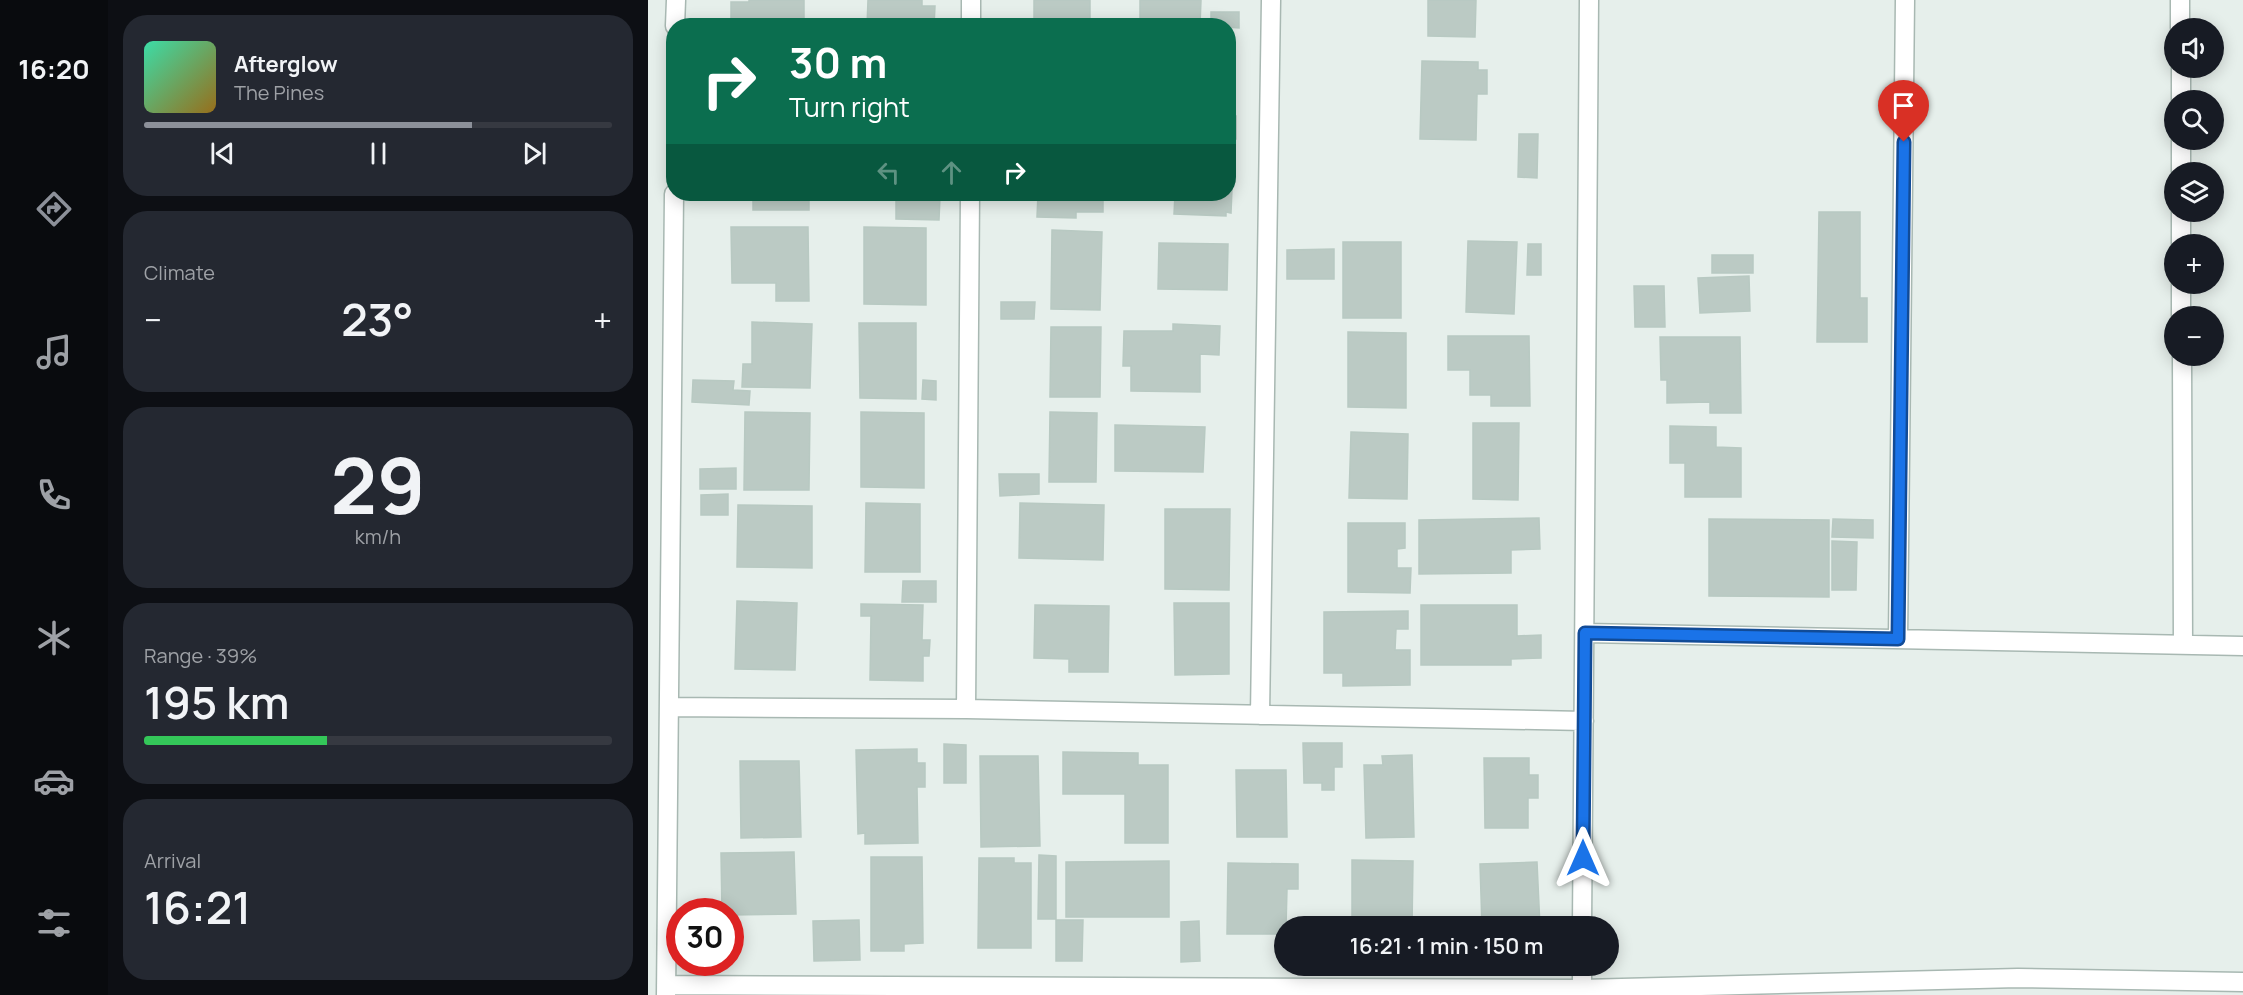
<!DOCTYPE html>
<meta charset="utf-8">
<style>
:root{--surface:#171b24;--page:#242831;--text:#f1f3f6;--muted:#9ea1a6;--line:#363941;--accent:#8c9099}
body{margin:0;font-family:Manrope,sans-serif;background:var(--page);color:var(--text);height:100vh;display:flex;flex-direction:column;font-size:22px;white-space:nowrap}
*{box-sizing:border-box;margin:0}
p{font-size:20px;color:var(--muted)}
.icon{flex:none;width:33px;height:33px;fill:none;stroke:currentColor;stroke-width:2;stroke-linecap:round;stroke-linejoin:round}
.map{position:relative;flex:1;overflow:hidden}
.side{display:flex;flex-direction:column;gap:15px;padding:15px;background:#0d0f14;width:540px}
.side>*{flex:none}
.hud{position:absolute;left:18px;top:18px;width:570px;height:183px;border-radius:24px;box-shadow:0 3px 15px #0003;background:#0b6e4f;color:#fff;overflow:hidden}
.buttons{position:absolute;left:1516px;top:18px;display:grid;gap:12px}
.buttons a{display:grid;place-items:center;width:60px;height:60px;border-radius:50%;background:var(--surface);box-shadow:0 3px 15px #0003;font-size:30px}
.speed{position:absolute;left:18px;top:898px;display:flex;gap:12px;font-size:30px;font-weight:700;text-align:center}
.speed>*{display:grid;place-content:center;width:78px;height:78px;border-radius:50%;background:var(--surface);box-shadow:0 3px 15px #0003;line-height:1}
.speed .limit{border:9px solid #d22;background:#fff;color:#111}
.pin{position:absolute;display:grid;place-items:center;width:51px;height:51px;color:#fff;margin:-62px -26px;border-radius:50% 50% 50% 0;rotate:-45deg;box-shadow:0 0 6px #0007}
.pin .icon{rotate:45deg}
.me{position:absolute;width:66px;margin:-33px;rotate:0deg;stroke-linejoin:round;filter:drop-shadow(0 0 4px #0008)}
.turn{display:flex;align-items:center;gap:21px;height:126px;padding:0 24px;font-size:27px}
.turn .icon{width:78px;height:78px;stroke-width:2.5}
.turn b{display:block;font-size:42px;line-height:51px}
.lanes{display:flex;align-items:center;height:57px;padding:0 24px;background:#0003;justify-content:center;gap:30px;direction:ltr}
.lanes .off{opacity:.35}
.big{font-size:45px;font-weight:600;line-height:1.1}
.side .widget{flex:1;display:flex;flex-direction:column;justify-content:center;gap:9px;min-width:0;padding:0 21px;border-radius:24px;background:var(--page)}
.side .dial{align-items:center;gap:0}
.dial b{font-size:78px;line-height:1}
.song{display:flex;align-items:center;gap:18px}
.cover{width:72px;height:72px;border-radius:9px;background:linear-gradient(135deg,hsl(160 70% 55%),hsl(40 70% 35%))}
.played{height:6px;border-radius:3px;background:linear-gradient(90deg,var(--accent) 70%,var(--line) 70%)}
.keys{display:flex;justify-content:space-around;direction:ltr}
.heat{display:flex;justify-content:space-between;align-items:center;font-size:33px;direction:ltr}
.charge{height:9px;border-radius:4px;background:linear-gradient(90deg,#34c759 39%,var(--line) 0)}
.trip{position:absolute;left:626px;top:916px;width:345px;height:60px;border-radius:30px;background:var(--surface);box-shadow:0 3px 15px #0003;font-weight:600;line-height:60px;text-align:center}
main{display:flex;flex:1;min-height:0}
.tabs{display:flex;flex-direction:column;width:108px;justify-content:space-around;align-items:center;background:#090b0e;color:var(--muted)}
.tabs .icon{width:42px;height:42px}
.tabs .selected{color:var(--accent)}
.tabs b{font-size:27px;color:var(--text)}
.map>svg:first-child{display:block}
.building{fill:#bbcac4;stroke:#b8c9c2;stroke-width:1.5}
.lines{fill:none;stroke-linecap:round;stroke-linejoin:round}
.street-casing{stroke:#a8b8b2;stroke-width:21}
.street{stroke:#fff;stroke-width:18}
.route-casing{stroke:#114b97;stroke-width:15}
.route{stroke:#1a73e8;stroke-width:10}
</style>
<main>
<nav class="tabs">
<b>16:20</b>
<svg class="icon selected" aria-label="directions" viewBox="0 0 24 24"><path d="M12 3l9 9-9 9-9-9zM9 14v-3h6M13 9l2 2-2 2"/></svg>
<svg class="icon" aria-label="music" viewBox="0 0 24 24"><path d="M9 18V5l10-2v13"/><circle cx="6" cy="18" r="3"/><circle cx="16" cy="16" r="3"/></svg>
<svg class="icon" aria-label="phone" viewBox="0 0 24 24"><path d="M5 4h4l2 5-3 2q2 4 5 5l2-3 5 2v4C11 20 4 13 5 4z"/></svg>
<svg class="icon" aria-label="climate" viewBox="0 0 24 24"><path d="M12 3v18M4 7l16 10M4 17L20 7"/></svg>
<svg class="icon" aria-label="car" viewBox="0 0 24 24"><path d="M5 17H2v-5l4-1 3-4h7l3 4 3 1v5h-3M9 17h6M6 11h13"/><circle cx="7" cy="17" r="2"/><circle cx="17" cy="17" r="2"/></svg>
<svg class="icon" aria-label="filters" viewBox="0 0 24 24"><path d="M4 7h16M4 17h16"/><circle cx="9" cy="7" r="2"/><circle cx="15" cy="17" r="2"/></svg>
</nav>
<section class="side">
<div class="widget">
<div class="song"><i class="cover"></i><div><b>Afterglow</b><p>The Pines</p></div></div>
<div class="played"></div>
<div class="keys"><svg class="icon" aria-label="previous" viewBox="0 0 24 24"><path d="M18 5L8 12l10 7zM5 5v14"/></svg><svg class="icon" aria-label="pause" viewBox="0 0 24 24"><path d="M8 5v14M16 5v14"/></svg><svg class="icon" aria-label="next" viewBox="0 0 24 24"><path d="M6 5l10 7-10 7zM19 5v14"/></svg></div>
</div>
<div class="widget"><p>Climate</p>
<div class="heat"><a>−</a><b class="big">23°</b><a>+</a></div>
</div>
<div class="widget dial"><b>29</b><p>km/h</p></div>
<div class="widget"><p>Range · 39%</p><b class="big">195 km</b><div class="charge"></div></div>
<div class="widget"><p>Arrival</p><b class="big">16:21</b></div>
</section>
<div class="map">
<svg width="1595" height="995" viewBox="0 0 1595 995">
<rect width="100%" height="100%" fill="#e6efeb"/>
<path class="building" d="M 101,0 L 156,0 L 156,26 L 83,26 L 83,2 L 101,2 Z
M 220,0 L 274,0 L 274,6 L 287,6 L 286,26 L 219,26 Z
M 386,0 L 442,0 L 442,26 L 386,26 Z
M 492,0 L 553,0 L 552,25 L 492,26 Z
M 780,0 L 828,0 L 827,37 L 780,36 Z
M 563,12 L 591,12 L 591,28 L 563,26 Z
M 774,61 L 830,62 L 830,70 L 839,70 L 839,94 L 829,94 L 828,140 L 772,139 Z
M 580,116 L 588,116 L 588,139 L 580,139 Z
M 871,134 L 890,134 L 889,178 L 870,177 Z
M 580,189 L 584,189 L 583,213 L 578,212 L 578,216 L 526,214 L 527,194 L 580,194 Z
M 105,194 L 161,194 L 161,210 L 105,210 Z
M 390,194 L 455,194 L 455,212 L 428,212 L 428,218 L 389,217 Z
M 248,195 L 292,196 L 291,220 L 248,219 Z
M 1171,212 L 1212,212 L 1212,298 L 1219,298 L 1219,342 L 1169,342 Z
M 83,227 L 160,227 L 161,301 L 128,301 L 128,283 L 84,283 Z
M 216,227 L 278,228 L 278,305 L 216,304 Z
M 404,230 L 454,232 L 452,310 L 403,309 Z
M 820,241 L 869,242 L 866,314 L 818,312 Z
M 695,242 L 753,242 L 753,318 L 695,318 Z
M 511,243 L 580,244 L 579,290 L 510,289 Z
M 880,244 L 893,244 L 893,275 L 879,275 Z
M 686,249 L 686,279 L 639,279 L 639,250 Z
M 1064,255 L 1105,255 L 1105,273 L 1064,273 Z
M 1101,276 L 1102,311 L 1052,313 L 1050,278 Z
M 986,286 L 1016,286 L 1017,327 L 987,327 Z
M 353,302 L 387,302 L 386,319 L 353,319 Z
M 104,322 L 164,324 L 162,388 L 94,387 L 95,364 L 104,364 Z
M 211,323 L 268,323 L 268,399 L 212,398 Z
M 525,324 L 572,326 L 571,355 L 552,354 L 552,392 L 483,391 L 483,366 L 475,366 L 476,331 L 525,331 Z
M 403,327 L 453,327 L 452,397 L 402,397 Z
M 700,332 L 758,333 L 758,408 L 700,407 Z
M 800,336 L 881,336 L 882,406 L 843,406 L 843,395 L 822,395 L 822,370 L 800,370 Z
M 1012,337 L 1092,337 L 1093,413 L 1062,413 L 1062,402 L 1019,403 L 1019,380 L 1013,380 Z
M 45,380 L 86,381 L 85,390 L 102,391 L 101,405 L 44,402 Z
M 275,380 L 288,381 L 288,400 L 274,399 Z
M 97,412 L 162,413 L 161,490 L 96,490 Z
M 213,412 L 276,413 L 276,488 L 213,487 Z
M 402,412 L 449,413 L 448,482 L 401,482 Z
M 825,423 L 871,423 L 870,500 L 825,499 Z
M 467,425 L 557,427 L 555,472 L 467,471 Z
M 1022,426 L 1068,427 L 1068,447 L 1093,448 L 1093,497 L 1037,497 L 1037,463 L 1022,463 Z
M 703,432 L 760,434 L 759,499 L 701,498 Z
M 88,468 L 88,489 L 52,489 L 52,469 Z
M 351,474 L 391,474 L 391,494 L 352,496 Z
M 80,494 L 80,515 L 53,515 L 53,495 Z
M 218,503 L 272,504 L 272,572 L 217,572 Z
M 372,503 L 456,505 L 455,560 L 371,558 Z
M 90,505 L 164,506 L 164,568 L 89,567 Z
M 517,509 L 582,509 L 581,590 L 517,589 Z
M 891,518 L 892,549 L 863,550 L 863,573 L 771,574 L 771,520 Z
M 1061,519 L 1181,520 L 1181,597 L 1061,596 Z
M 1185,519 L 1225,520 L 1225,538 L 1184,537 Z
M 700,523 L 757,523 L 757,548 L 749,549 L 749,568 L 763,568 L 762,593 L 700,592 Z
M 1184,541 L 1209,542 L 1208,590 L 1184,590 Z
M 255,581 L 288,581 L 288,602 L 254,602 Z
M 89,601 L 149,603 L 147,670 L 87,669 Z
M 526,603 L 581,603 L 581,674 L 527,675 Z
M 213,604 L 275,605 L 274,640 L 282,640 L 281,656 L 275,656 L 275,681 L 222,680 L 223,616 L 213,616 Z
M 387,605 L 461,606 L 460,672 L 421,672 L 421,659 L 386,658 Z
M 773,605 L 869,605 L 869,636 L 893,635 L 893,658 L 863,659 L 863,665 L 773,665 Z
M 760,611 L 760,629 L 748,629 L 747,650 L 762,650 L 762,685 L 695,686 L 695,673 L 676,673 L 676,612 Z
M 655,743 L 694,743 L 694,767 L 686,767 L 686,790 L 674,790 L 674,783 L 656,783 Z
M 296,744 L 318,745 L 318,783 L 296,783 Z
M 269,749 L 269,763 L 277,763 L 277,787 L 269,787 L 270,843 L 217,844 L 217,833 L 210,834 L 208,750 Z
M 415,752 L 490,753 L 490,765 L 520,765 L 520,843 L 477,843 L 477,794 L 415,794 Z
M 764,755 L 766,837 L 718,838 L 716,765 L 735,765 L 734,756 Z
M 332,756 L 390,756 L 392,846 L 333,847 Z
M 836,758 L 881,758 L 881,775 L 890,775 L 890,798 L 880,798 L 880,828 L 837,828 Z
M 92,761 L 151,761 L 153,837 L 93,838 Z
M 588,770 L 638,770 L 639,837 L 589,837 Z
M 146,852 L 148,914 L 82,915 L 82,912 L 74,912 L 73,853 Z
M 391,855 L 408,856 L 408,919 L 390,919 Z
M 223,857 L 274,857 L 275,943 L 256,944 L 256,951 L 223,951 Z
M 331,858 L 366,858 L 366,863 L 383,863 L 383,948 L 330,948 Z
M 704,860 L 765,861 L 764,927 L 704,927 Z
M 521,861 L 521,917 L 418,917 L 418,862 Z
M 889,862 L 892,927 L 834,927 L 832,864 Z
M 580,863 L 650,864 L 650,889 L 639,889 L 638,927 L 636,927 L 636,934 L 579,934 Z
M 211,920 L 212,960 L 166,961 L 165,921 Z
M 408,920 L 435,920 L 434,961 L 408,961 Z
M 551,921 L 552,961 L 533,962 L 533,922 Z
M 783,921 L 801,921 L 801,927 L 783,927 Z"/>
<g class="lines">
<defs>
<path id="street" d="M 1532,0 L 1532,28
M 27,26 L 28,0
M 323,26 L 323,0
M 1533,68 L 1533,100
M 1533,140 L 1533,172
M 1533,212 L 1533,244
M 1533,284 L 1533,316
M 1534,356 L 1535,645
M 937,633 L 1595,646
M 1250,639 L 1257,0
M 21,707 L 318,709 L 936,721
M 318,709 L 322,194
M 612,715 L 623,0
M 934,927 L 941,0
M 18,985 L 934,989 L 1370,978 L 1595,982
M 18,995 L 26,194
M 934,995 L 934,966"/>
</defs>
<use href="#street" class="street-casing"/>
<use href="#street" class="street"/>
</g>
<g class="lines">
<defs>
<path id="route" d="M 935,858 L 937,633 L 1250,639 L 1256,142"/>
</defs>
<use href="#route" class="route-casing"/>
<use href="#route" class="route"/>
</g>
</svg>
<div class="buttons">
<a><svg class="icon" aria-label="sound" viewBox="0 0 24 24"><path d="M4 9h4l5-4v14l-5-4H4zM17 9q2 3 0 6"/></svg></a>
<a><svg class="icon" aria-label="search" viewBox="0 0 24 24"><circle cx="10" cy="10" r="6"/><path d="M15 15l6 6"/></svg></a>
<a><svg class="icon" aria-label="layers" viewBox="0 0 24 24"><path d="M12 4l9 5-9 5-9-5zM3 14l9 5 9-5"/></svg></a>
<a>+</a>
<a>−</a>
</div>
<div class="speed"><div class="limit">30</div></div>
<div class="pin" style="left:1256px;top:142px;background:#d93025"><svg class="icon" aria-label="arrive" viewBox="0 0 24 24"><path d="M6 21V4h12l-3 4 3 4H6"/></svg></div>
<svg class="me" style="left:935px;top:858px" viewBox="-20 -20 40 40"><path d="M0-17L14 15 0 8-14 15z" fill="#1a73e8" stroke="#fff" stroke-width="4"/></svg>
<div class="trip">16:21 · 1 min · 150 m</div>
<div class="hud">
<div class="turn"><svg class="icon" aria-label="right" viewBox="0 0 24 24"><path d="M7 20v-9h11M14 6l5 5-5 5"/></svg><div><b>30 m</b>Turn right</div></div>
<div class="lanes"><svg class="icon off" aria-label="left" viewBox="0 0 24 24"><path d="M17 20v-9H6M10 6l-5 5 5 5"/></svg><svg class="icon off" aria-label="ahead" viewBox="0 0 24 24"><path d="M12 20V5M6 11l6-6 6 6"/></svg><svg class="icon" aria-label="right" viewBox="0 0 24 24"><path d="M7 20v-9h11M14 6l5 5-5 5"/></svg></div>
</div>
</div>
</main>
